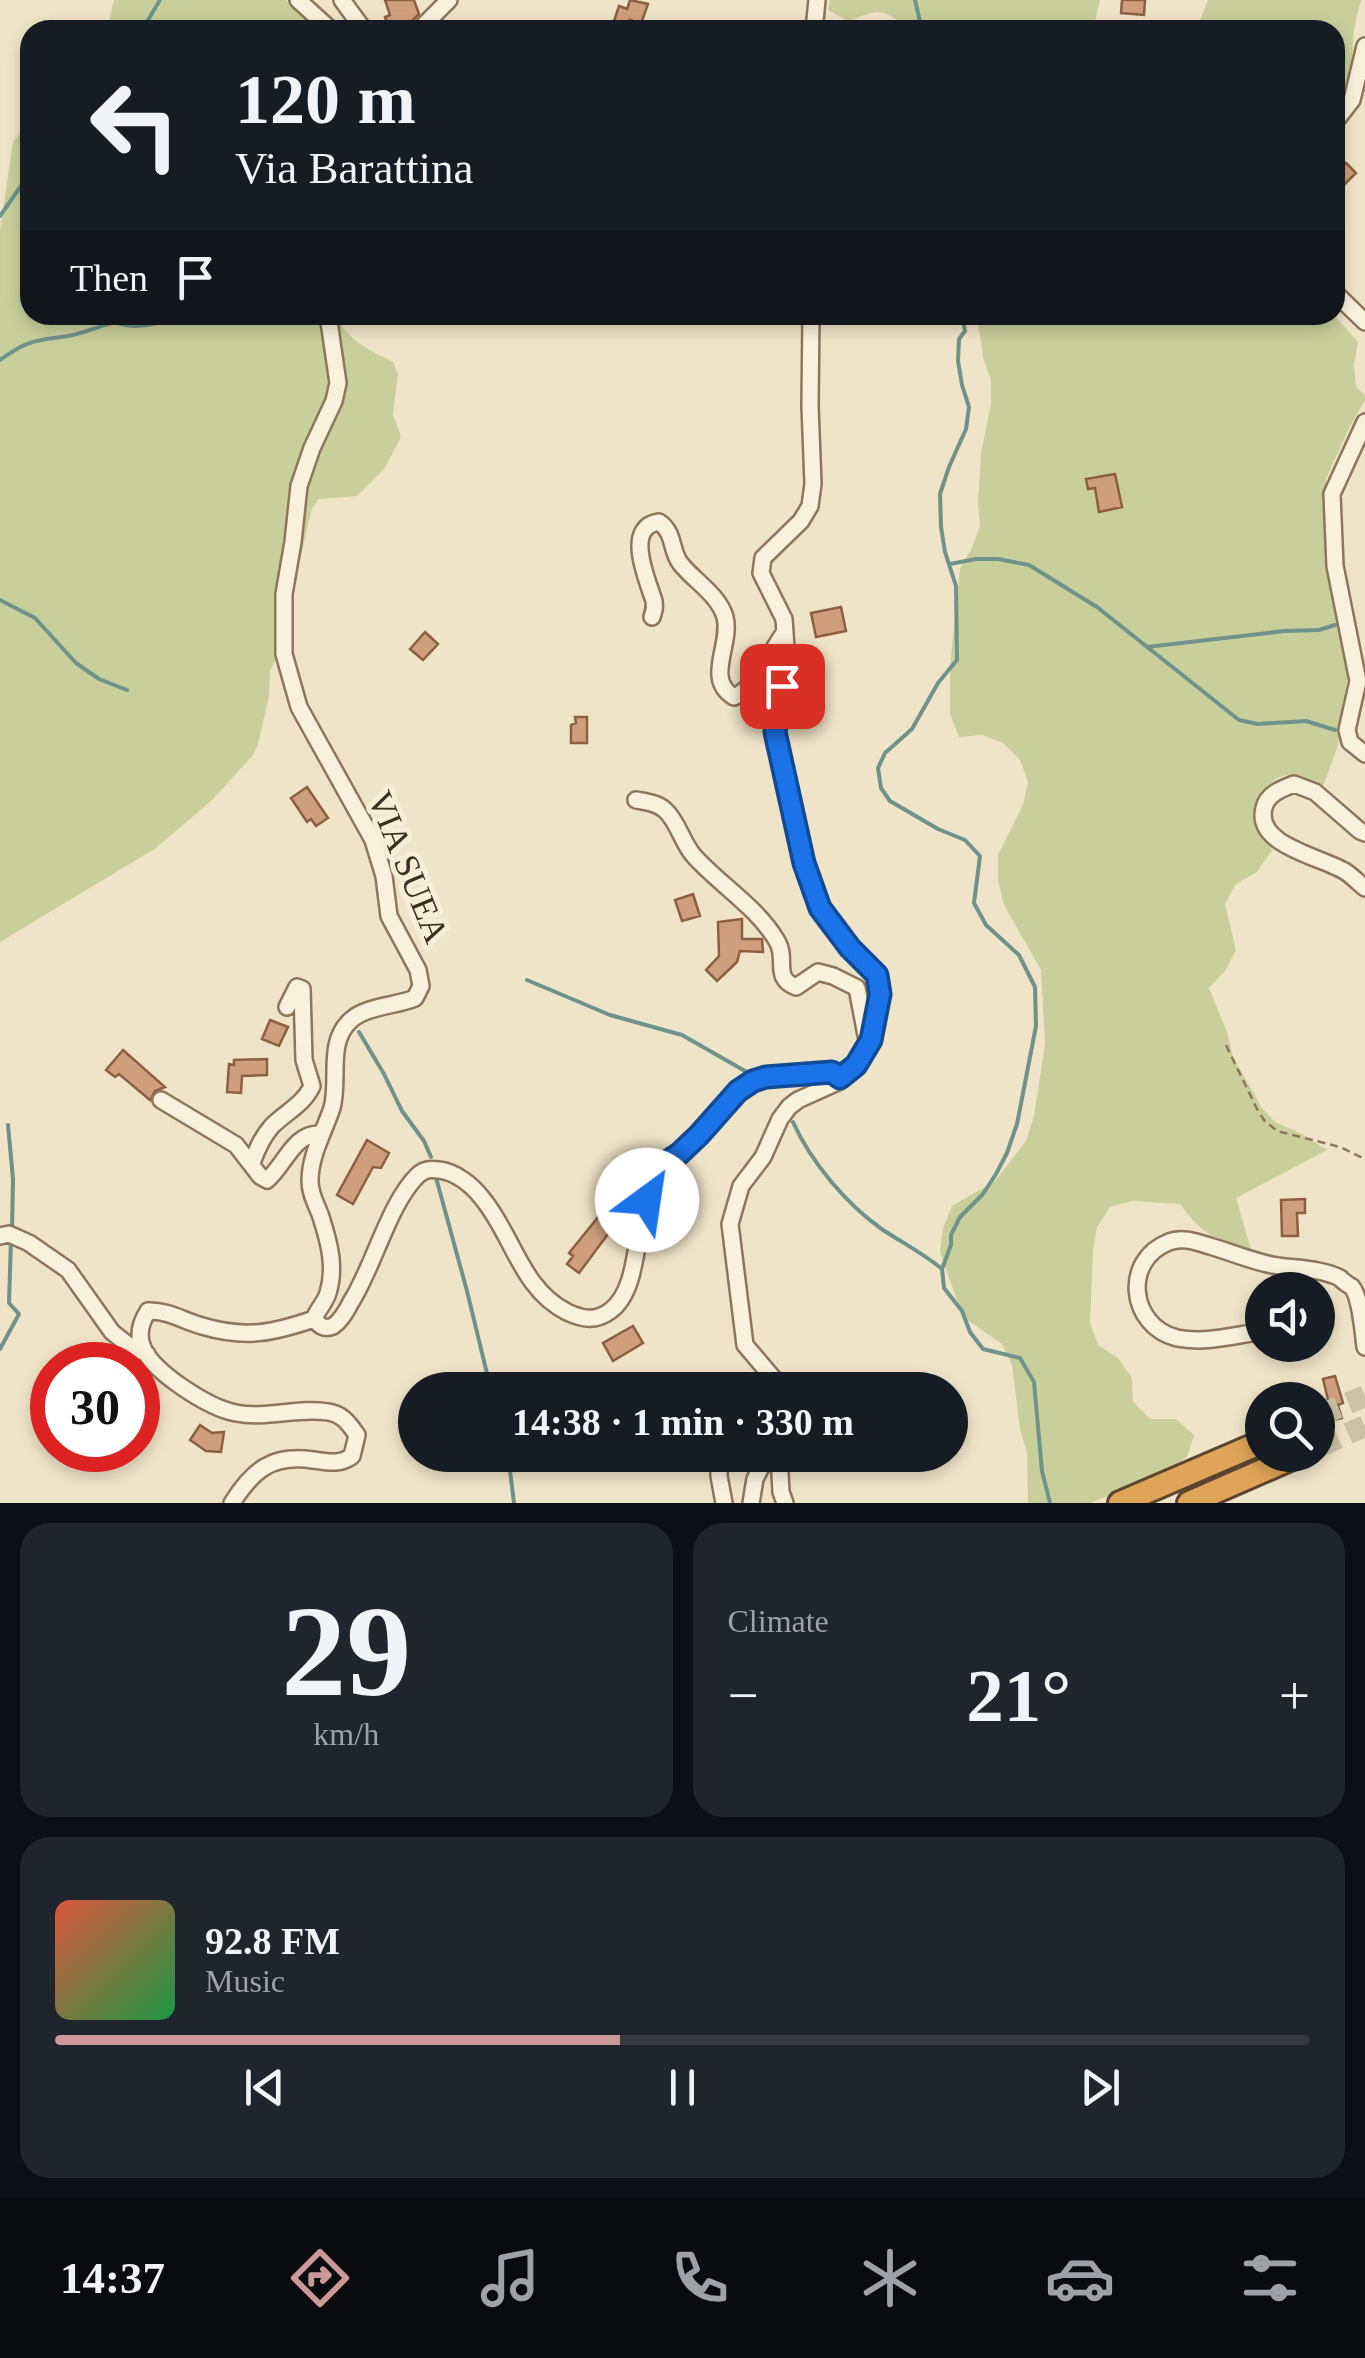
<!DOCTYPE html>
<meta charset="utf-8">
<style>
:root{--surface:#171b24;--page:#20242c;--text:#f1f3f6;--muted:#9ea1a6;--line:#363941;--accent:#cc999b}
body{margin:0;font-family:Georgia,serif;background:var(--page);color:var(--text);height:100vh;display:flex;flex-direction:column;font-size:38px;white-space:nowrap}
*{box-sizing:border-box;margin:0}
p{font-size:32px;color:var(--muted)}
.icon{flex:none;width:55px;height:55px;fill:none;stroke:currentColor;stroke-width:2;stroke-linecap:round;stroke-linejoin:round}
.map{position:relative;height:1503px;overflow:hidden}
.side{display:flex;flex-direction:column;gap:20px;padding:20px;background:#0d0f14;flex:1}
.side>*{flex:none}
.hud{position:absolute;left:20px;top:20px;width:1325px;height:305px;border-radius:30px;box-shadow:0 5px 15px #0003;background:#171b24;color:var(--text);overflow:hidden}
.buttons{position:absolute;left:1245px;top:1272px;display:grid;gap:20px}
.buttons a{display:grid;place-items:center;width:90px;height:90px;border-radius:50%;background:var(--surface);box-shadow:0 5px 15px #0003;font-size:50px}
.speed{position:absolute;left:30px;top:1342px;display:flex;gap:20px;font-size:50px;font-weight:700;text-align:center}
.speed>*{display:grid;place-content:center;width:130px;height:130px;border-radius:50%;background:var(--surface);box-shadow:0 5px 15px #0003;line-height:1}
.speed .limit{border:15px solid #d22;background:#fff;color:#111}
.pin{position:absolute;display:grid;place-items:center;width:85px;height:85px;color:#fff;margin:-42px;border-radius:20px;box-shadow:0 5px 15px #0006}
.me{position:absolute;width:110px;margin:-55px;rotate:31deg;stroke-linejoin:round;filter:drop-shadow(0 0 8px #0008)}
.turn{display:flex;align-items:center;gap:35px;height:210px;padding:0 50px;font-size:45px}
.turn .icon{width:130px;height:130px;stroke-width:2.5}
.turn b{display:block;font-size:70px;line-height:85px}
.then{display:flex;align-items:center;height:95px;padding:0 50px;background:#0003;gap:20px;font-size:38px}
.big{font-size:75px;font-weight:600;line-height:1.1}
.side .widget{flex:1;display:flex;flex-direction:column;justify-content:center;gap:15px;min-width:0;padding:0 35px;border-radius:30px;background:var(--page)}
.side .dial{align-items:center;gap:0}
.dial b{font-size:130px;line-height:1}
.song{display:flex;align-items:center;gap:30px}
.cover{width:120px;height:120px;border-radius:15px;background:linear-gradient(135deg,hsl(10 70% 55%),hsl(140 70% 35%))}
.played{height:10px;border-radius:5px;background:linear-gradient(90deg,var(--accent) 45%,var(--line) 45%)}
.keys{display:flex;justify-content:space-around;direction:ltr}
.heat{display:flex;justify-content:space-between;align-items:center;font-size:55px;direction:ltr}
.side .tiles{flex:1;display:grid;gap:20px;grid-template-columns:1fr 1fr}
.widget:last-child{grid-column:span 2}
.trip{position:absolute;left:398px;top:1372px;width:570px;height:100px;border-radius:50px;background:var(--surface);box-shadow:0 5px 15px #0003;font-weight:600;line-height:100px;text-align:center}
.tab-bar{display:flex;height:160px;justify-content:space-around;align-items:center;background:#090b0e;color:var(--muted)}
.tab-bar .icon{width:70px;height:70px}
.tab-bar .current{color:var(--accent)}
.tab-bar b{font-size:45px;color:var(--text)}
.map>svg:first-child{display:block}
.green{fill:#c9cf9b}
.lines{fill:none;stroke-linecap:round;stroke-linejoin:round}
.stream{stroke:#6f938a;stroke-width:4}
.building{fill:#cf9f7d;stroke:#8d5f41;stroke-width:2.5}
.highway-tunnel{stroke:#ccc0a6;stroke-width:22;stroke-dasharray:22 11;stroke-linecap:butt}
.minor-casing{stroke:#8d765c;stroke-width:20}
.highway-casing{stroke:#5b4430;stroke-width:28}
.path{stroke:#8d765c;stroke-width:2.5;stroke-dasharray:8 5;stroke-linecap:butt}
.minor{stroke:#faf1dc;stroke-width:15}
.highway{stroke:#e0a458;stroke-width:22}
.route-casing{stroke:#114b97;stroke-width:25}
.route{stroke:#1a73e8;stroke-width:18}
.labels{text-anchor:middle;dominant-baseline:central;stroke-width:10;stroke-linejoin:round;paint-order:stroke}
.street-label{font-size:35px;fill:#3d2e20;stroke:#f7eed8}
</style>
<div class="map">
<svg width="1365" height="1503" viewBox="0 0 1365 1503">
<rect width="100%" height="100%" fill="#f0e4c8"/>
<path class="green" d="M 114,0 L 286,0 L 318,30 L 107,30 Z
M 830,0 L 1100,0 L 1093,30 L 907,30 C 886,8 876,8 849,22 L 828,10 Z
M 1208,0 L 1361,0 C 1357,14 1354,27 1353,41 C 1352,70 1354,80 1335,104 L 1335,30 L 1196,30 Z
M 30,122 L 30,315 L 336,315 C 348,341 369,350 393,362 L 398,374 L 393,414 L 401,437 L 384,469 L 357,496 L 319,499 L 312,508 L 294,585 L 293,623 L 270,671 L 269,696 L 258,744 L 253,755 L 212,800 L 156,848 L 0,942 L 0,230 L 13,142 Z
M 977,315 L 1334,315 L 1358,342 L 1354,365 L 1356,387 L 1365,395 L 1365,400 L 1348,430 L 1326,479 L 1326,526 L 1348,672 L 1338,745 L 1321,792 C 1314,786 1303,776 1293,775 C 1271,772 1253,801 1257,821 C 1259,831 1267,841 1272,850 L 1257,872 L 1236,884 L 1225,904 L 1236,950 L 1225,971 L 1209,988 L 1227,1032 L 1233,1057 L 1262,1108 L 1275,1122 L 1302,1134 L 1327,1150 L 1236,1198 L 1251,1249 C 1213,1238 1204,1236 1180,1204 L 1133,1201 L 1110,1207 L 1097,1227 L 1093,1251 L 1090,1323 L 1098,1345 L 1118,1358 L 1132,1378 L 1133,1402 L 1150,1419 L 1176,1419 L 1194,1435 L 1187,1457 L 1168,1470 L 1147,1480 L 1091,1503 L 1028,1503 L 1027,1453 L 1020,1429 L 1012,1365 L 1002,1344 L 963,1317 L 940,1252 L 943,1228 L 952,1206 L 995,1181 L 1026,1141 L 1034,1116 L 1045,1044 L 1041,970 L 1004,905 L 998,881 L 998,855 L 1023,805 L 1028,782 L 1020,760 L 1003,743 L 982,735 L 959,737 L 950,714 L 950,666 L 960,568 L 972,548 L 980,526 L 978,502 L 981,453 L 991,404 L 991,380 L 983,357 Z"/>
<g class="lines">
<path class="stream" d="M 915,0 L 922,30
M 142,30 L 160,0
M 0,216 L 30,173
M 962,315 L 965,331 L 959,339 L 958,361 L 962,385 L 969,407 L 966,429 L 949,467 L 940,494 L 941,527 L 945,552 L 956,586 L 957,660 L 938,683 L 912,729 L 885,753 L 878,768 L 881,788 L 890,801 L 938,829 L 965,840 L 980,856 L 974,903 L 986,925 L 1019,955 L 1035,987 L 1036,1026 L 1017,1124 L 1007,1153 L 996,1174 L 983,1194 L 960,1217 L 951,1235 L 951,1245 L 942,1269 L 944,1288 L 962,1311 L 970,1332 L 983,1349 L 1020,1358 L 1034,1382 L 1042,1471 L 1050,1503
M 0,360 C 29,339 35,341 68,336 C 84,333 100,326 115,322 C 135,331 157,322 179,319
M 950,564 L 976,559 L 998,559 L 1029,565 L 1097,607 L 1239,720 L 1258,724 L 1306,721 L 1335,730
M 0,600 L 35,618 L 76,663 L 99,679 L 127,690
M 1147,647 L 1284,631 L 1319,630 L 1335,625
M 527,980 L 610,1015 L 682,1035 L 752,1075
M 359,1032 L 384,1074 L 402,1111 L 424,1141 L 431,1157
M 793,1122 C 811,1162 846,1204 883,1230 C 903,1243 924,1254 942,1269
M 8,1125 L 13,1179 L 12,1230
M 435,1174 L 467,1291 L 491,1390
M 0,1349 L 19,1314 L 9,1303 L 11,1239
M 508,1455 L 514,1503"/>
</g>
<path class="building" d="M 385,0 L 414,0 L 419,14 L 412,21 L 389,29 L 385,17 L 390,15 Z
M 630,0 L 648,4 L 641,24 L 630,20 L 629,25 L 626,24 L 621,30 L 611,30 L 619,6 L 627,9 Z
M 1122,0 L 1145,0 L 1144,15 L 1121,13 Z
M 1346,163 L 1356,173 L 1335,194 L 1335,174 Z
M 1115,474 L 1122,507 L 1099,512 L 1095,488 L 1088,489 L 1086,479 Z
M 841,607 L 846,631 L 816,637 L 811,613 Z
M 425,632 L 438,644 L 423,660 L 410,649 Z
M 575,717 L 587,717 L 587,743 L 571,743 L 571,725 L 576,723 Z
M 307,787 L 328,818 L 316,826 L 311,819 L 307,822 L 291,798 Z
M 693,894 L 700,916 L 682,921 L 675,900 Z
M 742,919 L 742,939 L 762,939 L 763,952 L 740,951 L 737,962 L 717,981 L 706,970 L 719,956 L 718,922 Z
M 270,1020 L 288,1027 L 279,1046 L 262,1039 Z
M 123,1050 L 165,1087 L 155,1091 L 150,1100 L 119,1074 L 115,1077 L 106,1070 Z
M 267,1059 L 267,1075 L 242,1076 L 241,1093 L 227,1092 L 229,1064 L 234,1065 L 234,1060 Z
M 367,1140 L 389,1153 L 381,1168 L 373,1167 L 353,1204 L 337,1195 Z
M 1305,1199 L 1305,1213 L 1297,1213 L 1298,1236 L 1282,1236 L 1281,1200 Z
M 599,1216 L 614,1226 L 579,1273 L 567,1264 L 573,1256 L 569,1253 Z
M 633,1326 L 643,1343 L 613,1361 L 603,1343 Z
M 1335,1376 L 1343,1403 L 1330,1408 L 1338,1406 L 1342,1418 L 1329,1421 L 1325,1409 L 1330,1408 L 1323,1379 Z
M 200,1425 L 212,1433 L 224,1432 L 221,1452 L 206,1451 L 190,1440 Z"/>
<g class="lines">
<path class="highway-tunnel" d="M 1318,1416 L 1365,1396
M 1318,1447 L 1365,1426"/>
<defs>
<path id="minor" d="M 298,0 L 331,30
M 342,0 L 364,30
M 419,30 L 449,0
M 814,30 L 817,0
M 1338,118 L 1352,100 L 1365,46
M 1335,293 L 1365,322
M 811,315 L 810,406 L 813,484 L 810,506 L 801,521 L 763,558 L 761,573 L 784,619 L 787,662 L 775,733 L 804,863 L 820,908 L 850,948 L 877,975 L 880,994 L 871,1039 L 856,1065 L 840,1077
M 1365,422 L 1332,494 L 1335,566 L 1358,681 L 1347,730 L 1350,742 L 1365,754
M 652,617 C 654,611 655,608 654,601 C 648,581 623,527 659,522 C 675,533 670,549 680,563 C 694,581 718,594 725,617 C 732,645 704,679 734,697 C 759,686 769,652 785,632
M 636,800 C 647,802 657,803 665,810 C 679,823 682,843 694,856 C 720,885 757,907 777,941 C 788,959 772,978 796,987 L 818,972 L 833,976 L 857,988 L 866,1035 L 868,1037
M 1365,833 L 1360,831 L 1315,792 L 1294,784 C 1281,789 1267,794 1264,808 C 1254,846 1323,857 1346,872 C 1353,877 1359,883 1365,888
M 161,1100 L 236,1145 L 260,1176 L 267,1180 C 285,1165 294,1132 321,1134
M 252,1163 C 257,1149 262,1137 272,1126 C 286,1112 304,1104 312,1086 L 304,1060 L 302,989 L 297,987 L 287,1007
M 0,1236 L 9,1234 L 29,1243 L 68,1270 L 112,1332 L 127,1344 L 147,1354
M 314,1319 C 319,1325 324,1330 333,1326 C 341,1321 347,1310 351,1302 C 374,1266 389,1203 418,1175 C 425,1169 430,1169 439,1170 C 456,1172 472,1185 482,1198 C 513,1235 521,1289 567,1312 C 582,1319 595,1322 610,1311 C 638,1291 635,1236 645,1206 C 650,1193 656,1174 664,1164 C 671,1156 690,1145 699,1135 C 716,1118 730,1093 752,1082 C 766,1075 782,1075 797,1075 C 811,1075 829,1068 840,1077 L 838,1082 L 798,1100 L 789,1107 L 780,1119 L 763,1157 L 741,1186 L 730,1224 L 745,1345 L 774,1379 L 777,1390
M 1252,1333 C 1227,1337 1202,1343 1177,1338 C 1129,1326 1122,1260 1169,1242 C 1183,1236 1199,1243 1213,1247 C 1233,1253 1252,1261 1272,1265 C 1294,1269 1320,1268 1340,1278 C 1340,1279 1351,1287 1352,1287 C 1361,1299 1363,1332 1365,1347
M 719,1455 L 719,1476 L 724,1503
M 779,1455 L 781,1492 L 785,1503
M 232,1503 C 253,1470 272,1454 313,1460 C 328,1462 340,1465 352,1456 L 357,1435 C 349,1424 343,1414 328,1412 C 298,1407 267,1419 236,1413 C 209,1408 154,1373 143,1348 C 137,1335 141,1322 148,1311 C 167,1310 184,1321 202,1326 C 246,1339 273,1333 314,1319 C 317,1310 325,1303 328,1293 C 336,1267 329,1242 321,1217 C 317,1205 310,1195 310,1181 C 310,1155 324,1132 332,1108 C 340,1080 326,1042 351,1020 C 366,1006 396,1006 415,998 L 421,986 L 418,970 L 389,916 L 384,876 L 373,840 L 299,707 L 284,654 L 284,594 L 293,542 L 299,486 L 312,448 L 334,401 L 338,383 L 328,315
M 751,1503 L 755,1479 L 767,1455"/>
<path id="highway" d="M 1120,1503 L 1262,1442
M 1189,1503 L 1299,1455"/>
</defs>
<use href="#minor" class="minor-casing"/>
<use href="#highway" class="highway-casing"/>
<path class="path" d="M 1226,1045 L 1257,1109 L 1264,1120 L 1277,1131 L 1340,1147 L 1365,1159"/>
<use href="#minor" class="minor"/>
<use href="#highway" class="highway"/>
</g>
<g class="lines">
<defs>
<path id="route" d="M 647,1200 L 664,1164 L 679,1154 L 699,1135 L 738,1091 L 753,1081 L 766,1077 L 832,1072 L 840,1078 L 856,1065 L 871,1040 L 880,994 L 877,975 L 850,948 L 820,908 L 804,863 L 775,732 L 782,686"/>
</defs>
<use href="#route" class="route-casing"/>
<use href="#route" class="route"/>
</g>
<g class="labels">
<g class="street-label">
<text transform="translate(408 867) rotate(68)">VIA SUEA</text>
</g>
</g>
</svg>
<div class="buttons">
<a><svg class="icon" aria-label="sound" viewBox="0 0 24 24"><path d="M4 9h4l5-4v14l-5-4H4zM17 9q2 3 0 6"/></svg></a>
<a><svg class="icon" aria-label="search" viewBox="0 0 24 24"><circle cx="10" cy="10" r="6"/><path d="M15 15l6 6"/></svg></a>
</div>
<div class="speed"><div class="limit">30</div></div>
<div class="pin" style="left:782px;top:686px;background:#d93025"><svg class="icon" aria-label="arrive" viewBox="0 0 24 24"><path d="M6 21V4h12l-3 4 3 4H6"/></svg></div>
<svg class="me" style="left:647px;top:1200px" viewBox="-20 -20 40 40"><circle r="19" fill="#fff"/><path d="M0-13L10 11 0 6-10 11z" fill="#1a73e8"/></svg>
<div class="trip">14:38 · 1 min · 330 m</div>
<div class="hud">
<div class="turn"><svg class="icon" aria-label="left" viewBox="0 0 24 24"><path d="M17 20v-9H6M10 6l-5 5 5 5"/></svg><div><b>120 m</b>Via Barattina</div></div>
<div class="then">Then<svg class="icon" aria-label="arrive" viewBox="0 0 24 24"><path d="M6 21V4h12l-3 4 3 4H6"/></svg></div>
</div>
</div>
<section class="side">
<div class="tiles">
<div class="widget dial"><b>29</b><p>km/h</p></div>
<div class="widget"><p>Climate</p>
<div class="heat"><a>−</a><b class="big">21°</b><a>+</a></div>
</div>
<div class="widget">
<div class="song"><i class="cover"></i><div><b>92.8 FM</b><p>Music</p></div></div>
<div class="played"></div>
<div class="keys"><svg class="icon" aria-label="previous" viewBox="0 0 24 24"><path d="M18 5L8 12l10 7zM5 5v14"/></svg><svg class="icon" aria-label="pause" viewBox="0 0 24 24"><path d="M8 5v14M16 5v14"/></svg><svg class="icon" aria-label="next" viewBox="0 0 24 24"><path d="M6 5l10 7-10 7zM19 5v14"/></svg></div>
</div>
</div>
</section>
<nav class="tab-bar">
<b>14:37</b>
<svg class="icon current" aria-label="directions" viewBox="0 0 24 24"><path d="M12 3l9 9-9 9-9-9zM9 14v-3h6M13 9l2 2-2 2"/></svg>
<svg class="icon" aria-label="music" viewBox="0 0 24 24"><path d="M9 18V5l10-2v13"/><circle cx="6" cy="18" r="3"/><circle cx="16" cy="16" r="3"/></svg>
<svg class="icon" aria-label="phone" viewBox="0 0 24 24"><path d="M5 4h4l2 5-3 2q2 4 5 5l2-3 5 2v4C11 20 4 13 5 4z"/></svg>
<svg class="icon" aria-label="climate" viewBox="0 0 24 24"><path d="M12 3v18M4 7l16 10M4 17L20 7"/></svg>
<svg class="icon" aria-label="car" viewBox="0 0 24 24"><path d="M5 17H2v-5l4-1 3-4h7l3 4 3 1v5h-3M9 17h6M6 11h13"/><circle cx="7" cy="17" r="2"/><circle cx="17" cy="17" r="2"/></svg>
<svg class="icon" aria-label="filters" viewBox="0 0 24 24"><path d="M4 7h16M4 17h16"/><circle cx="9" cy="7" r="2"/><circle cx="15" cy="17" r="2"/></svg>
</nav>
